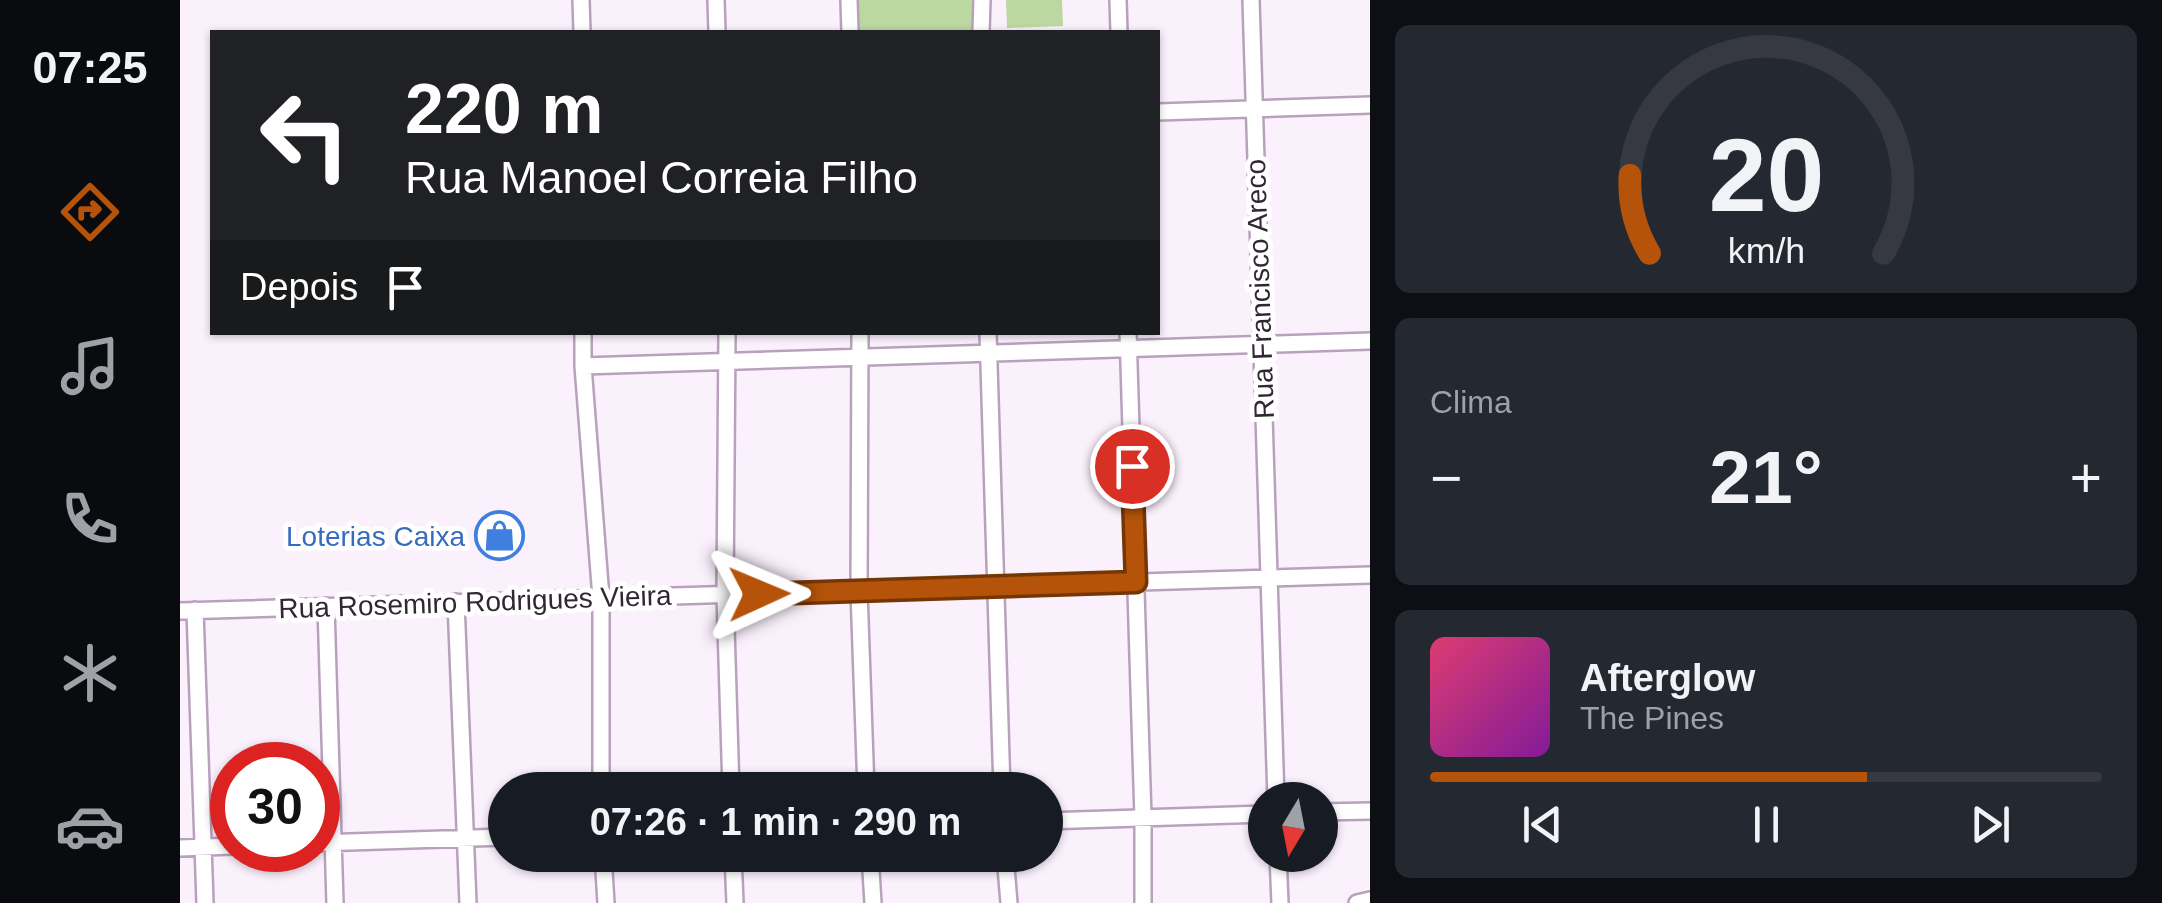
<!DOCTYPE html>
<html lang="pt">
<meta charset="utf-8">
<style>
:root{--surface:#171b24;--page:#242831;--text:#f1f3f6;--muted:#9ea1a6;--line:#363941;--accent:#b45309}
body{margin:0;font-family:Arial,sans-serif;background:var(--page);color:var(--text);height:100vh;display:flex;flex-direction:column;font-size:38px;white-space:nowrap}
*{box-sizing:border-box;margin:0}
p{font-size:32px;color:var(--muted)}
.icon{flex:none;width:55px;height:55px;fill:none;stroke:currentColor;stroke-width:2;stroke-linecap:round;stroke-linejoin:round}
.map{position:relative;flex:1;overflow:hidden}
.sheet{display:flex;flex-direction:column;gap:25px;padding:25px;background:#0d0f14;width:792px}
.sheet>*{flex:none}
.hud{position:absolute;left:30px;top:30px;width:950px;height:305px;border-radius:0px;box-shadow:0 2px 8px #0004;background:#202124;color:#fff;overflow:hidden}
.needle{width:65px;rotate:190deg}
.tools{position:absolute;left:1068px;top:782px;display:grid;gap:20px}
.tools a{display:grid;place-items:center;width:90px;height:90px;border-radius:50%;background:var(--surface);box-shadow:0 2px 8px #0004;font-size:50px}
.speed{position:absolute;left:30px;top:742px;display:flex;gap:20px;font-size:50px;font-weight:700;text-align:center}
.speed>*{display:grid;place-content:center;width:130px;height:130px;border-radius:50%;background:var(--surface);box-shadow:0 2px 8px #0004;line-height:1}
.speed .limit{border:15px solid #d22;background:#fff;color:#111}
.pin{position:absolute;display:grid;place-items:center;width:85px;height:85px;color:#fff;margin:-42px;border:5px solid #fff;border-radius:50%;box-shadow:0 2px 10px #0007}
.me{position:absolute;width:110px;margin:-55px;rotate:89deg;stroke-linejoin:round;filter:drop-shadow(0 0 8px #0008)}
.turn{display:flex;align-items:center;gap:35px;height:210px;padding:0 30px;font-size:45px}
.turn .icon{width:130px;height:130px;stroke-width:2.5}
.turn b{display:block;font-size:70px;line-height:85px}
.then{display:flex;align-items:center;height:95px;padding:0 30px;background:#0003;gap:20px;font-size:38px}
.big{font-size:75px;font-weight:600;line-height:1.1}
.sheet .widget{flex:1;display:flex;flex-direction:column;justify-content:center;gap:15px;min-width:0;padding:0 35px;border-radius:15px;background:var(--page)}
.sheet .dial{align-items:center;gap:0}
.dial svg{height:260px;overflow:visible;fill:none;stroke:var(--line);stroke-width:7;stroke-linecap:round;text-anchor:middle}
.dial text{fill:var(--text);stroke:none}
.song{display:flex;align-items:center;gap:30px}
.cover{width:120px;height:120px;border-radius:15px;background:linear-gradient(135deg,hsl(340 70% 55%),hsl(290 70% 35%))}
.played{height:10px;border-radius:5px;background:linear-gradient(90deg,var(--accent) 65%,var(--line) 65%)}
.keys{display:flex;justify-content:space-around;direction:ltr}
.heat{display:flex;justify-content:space-between;align-items:center;font-size:55px;direction:ltr}
.trip{position:absolute;left:308px;top:772px;width:575px;height:100px;border-radius:50px;background:var(--surface);box-shadow:0 2px 8px #0004;font-weight:600;line-height:100px;text-align:center}
main{display:flex;flex:1;min-height:0}
.menu{display:flex;flex-direction:column;width:180px;justify-content:space-around;align-items:center;background:#090b0e;color:var(--muted)}
.menu .icon{width:70px;height:70px}
.menu .current{color:var(--accent)}
.menu b{font-size:45px;color:var(--text)}
.map>svg:first-child{display:block}
.green{fill:#bad8a0}
.lines{fill:none;stroke-linecap:round;stroke-linejoin:round}
.minor-casing{stroke:#b9a1bd;stroke-width:20}
.minor{stroke:#fff;stroke-width:15}
.route-casing{stroke:#753606;stroke-width:25}
.route{stroke:#b45309;stroke-width:18}
.labels{text-anchor:middle;dominant-baseline:central;stroke-width:10;stroke-linejoin:round;paint-order:stroke}
.street-label{font-size:28px;fill:#302732;stroke:#fff}
.shop-label{font-size:28px;fill:#366cbe;stroke:#fff;text-anchor:end}
</style>
<main>
<nav class="menu">
<b>07:25</b>
<svg class="icon current" aria-label="directions" viewBox="0 0 24 24"><path d="M12 3l9 9-9 9-9-9zM9 14v-3h6M13 9l2 2-2 2"/></svg>
<svg class="icon" aria-label="music" viewBox="0 0 24 24"><path d="M9 18V5l10-2v13"/><circle cx="6" cy="18" r="3"/><circle cx="16" cy="16" r="3"/></svg>
<svg class="icon" aria-label="phone" viewBox="0 0 24 24"><path d="M5 4h4l2 5-3 2q2 4 5 5l2-3 5 2v4C11 20 4 13 5 4z"/></svg>
<svg class="icon" aria-label="climate" viewBox="0 0 24 24"><path d="M12 3v18M4 7l16 10M4 17L20 7"/></svg>
<svg class="icon" aria-label="car" viewBox="0 0 24 24"><path d="M5 17H2v-5l4-1 3-4h7l3 4 3 1v5h-3M9 17h6M6 11h13"/><circle cx="7" cy="17" r="2"/><circle cx="17" cy="17" r="2"/></svg>
</nav>
<div class="map">
<svg width="1190" height="903" viewBox="0 0 1190 903">
<rect width="100%" height="100%" fill="#fbf1fd"/>
<path class="green" d="M 675,0 L 792,0 L 793,32 L 676,32 Z
M 826,0 L 882,0 L 883,26 L 827,28 Z"/>
<g class="lines">
<defs>
<path id="minor" d="M 401,0 L 402,32
M 536,0 L 537,32
M 669,0 L 670,32
M 938,0 L 939,32
M 1071,0 L 1096,800
M 801,32 L 802,0
M 978,112 L 1190,105
M 403,332 L 403,366 L 421,598 L 421,790
M 547,332 L 545,594 L 551,790
M 680,332 L 679,591 L 686,790
M 808,332 L 822,790
M 948,332 L 963,818 L 963,903
M 403,366 L 1190,341
M 276,602 L 288,903
M 146,606 L 155,903
M 15,610 L 25,903
M 0,611 L 1190,575
M 1140,812 L 1190,811
M 865,821 L 1085,814
M 138,843 L 325,837
M 0,848 L 52,846
M 423,855 L 426,903
M 553,855 L 555,903
M 690,855 L 693,903
M 825,855 L 829,903
M 1098,855 L 1100,903
M 1177,903 L 1190,900"/>
</defs>
<use href="#minor" class="minor-casing"/>
<use href="#minor" class="minor"/>
</g>
<g class="lines">
<defs>
<path id="route" d="M 579,594 L 956,582 L 952,466"/>
</defs>
<use href="#route" class="route-casing"/>
<use href="#route" class="route"/>
</g>
<defs>
<symbol id="shop-ring" viewBox="-11 -11 22 22"><circle r="9.5" fill="#fff" stroke="#3f7fe0" stroke-width="1.5"/><path d="M-5-2.5h2.3a2.7 3.5 0 0 1 5.4 0H5L5.5 6h-11ZM-1.5-2.5h3a1.5 2.3 0 0 0-3 0Z" fill="#3f7fe0"/></symbol>
</defs>
<g fill-rule="evenodd">
<use href="#shop-ring" x="292" y="508" width="55" height="55"/>
</g>
<g class="labels">
<g class="street-label">
<text transform="translate(1080 289) rotate(-92)">Rua Francisco Areco</text>
<text transform="translate(295 602) rotate(-2)">Rua Rosemiro Rodrigues Vieira</text>
</g>
<g class="shop-label">
<text x="285" y="536">Loterias Caixa</text>
</g>
</g>
</svg>
<div class="tools">
<a><svg class="needle" viewBox="-14 -14 28 28"><path d="M0-13l5 13h-10z" fill="#e53935"/><path d="M0 13l5-13h-10z" fill="#9ea1a6"/></svg></a>
</div>
<div class="speed"><div class="limit">30</div></div>
<div class="pin" style="left:952px;top:466px;background:#d93025"><svg class="icon" aria-label="arrive" viewBox="0 0 24 24"><path d="M6 21V4h12l-3 4 3 4H6"/></svg></div>
<svg class="me" style="left:579px;top:594px" viewBox="-20 -20 40 40"><path d="M0-17L14 15 0 8-14 15z" fill="#b45309" stroke="#fff" stroke-width="4"/></svg>
<div class="trip">07:26 · 1 min · 290 m</div>
<div class="hud">
<div class="turn"><svg class="icon" aria-label="left" viewBox="0 0 24 24"><path d="M17 20v-9H6M10 6l-5 5 5 5"/></svg><div><b>220 m</b>Rua Manoel Correia Filho</div></div>
<div class="then">Depois<svg class="icon" aria-label="arrive" viewBox="0 0 24 24"><path d="M6 21V4h12l-3 4 3 4H6"/></svg></div>
</div>
</div>
<section class="sheet">
<div class="widget dial"><svg viewBox="0 0 100 80">
<path d="M14 69A42 42 0 1 1 86 69"/>
<path d="M14 69A42 42 0 0 1 8 45" stroke="#b45309"/>
<text x="50" y="56" font-size="32" font-weight="700">20</text>
<text x="50" y="72" font-size="11">km/h</text>
</svg></div>
<div class="widget"><p>Clima</p>
<div class="heat"><a>−</a><b class="big">21°</b><a>+</a></div>
</div>
<div class="widget">
<div class="song"><i class="cover"></i><div><b>Afterglow</b><p>The Pines</p></div></div>
<div class="played"></div>
<div class="keys"><svg class="icon" aria-label="previous" viewBox="0 0 24 24"><path d="M18 5L8 12l10 7zM5 5v14"/></svg><svg class="icon" aria-label="pause" viewBox="0 0 24 24"><path d="M8 5v14M16 5v14"/></svg><svg class="icon" aria-label="next" viewBox="0 0 24 24"><path d="M6 5l10 7-10 7zM19 5v14"/></svg></div>
</div>
</section>
</main>
